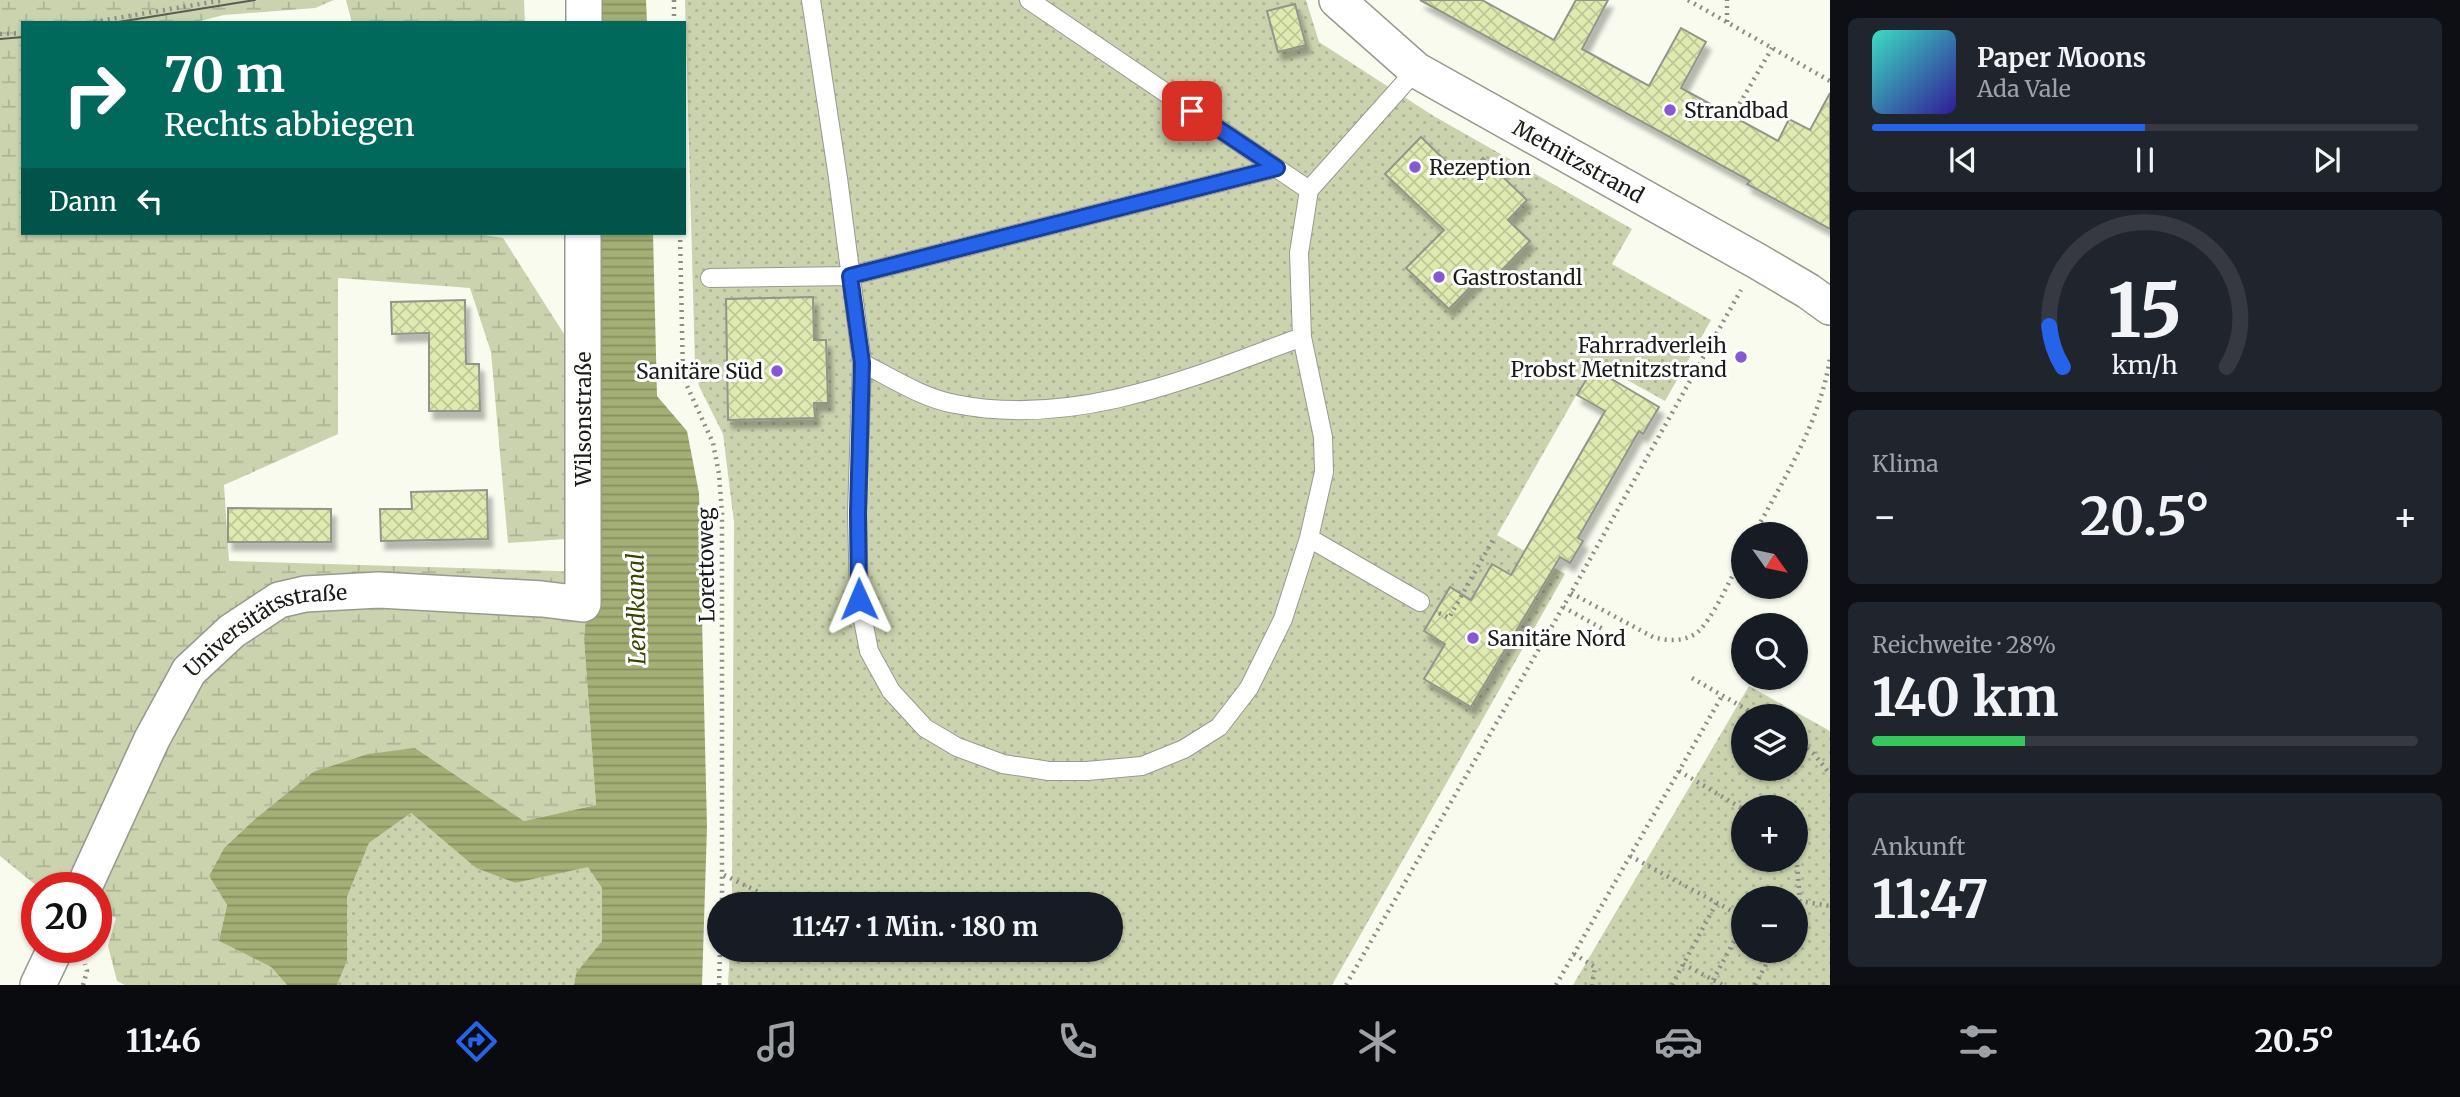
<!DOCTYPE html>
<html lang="de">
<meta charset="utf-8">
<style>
:root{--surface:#171b24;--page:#20242c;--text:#f1f3f6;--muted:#9ea1a6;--line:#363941;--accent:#2563eb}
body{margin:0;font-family:Merriweather,serif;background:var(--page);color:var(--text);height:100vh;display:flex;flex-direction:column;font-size:26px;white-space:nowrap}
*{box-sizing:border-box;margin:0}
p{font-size:23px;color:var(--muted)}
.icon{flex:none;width:38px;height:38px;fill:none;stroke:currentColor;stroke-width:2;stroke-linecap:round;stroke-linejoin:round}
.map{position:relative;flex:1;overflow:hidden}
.sheet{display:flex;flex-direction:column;gap:18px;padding:18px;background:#0d0f14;width:630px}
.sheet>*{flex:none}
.guide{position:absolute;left:21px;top:21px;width:665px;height:214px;border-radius:0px;box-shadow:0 2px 5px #0004;background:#00695c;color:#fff;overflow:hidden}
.needle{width:46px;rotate:123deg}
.controls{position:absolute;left:1731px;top:522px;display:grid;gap:14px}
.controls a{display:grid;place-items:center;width:77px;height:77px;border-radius:50%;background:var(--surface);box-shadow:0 2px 5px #0004;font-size:35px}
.speed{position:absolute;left:21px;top:872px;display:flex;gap:14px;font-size:35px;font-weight:700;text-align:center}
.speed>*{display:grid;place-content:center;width:91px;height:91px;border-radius:50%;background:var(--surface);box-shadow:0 2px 5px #0004;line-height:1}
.speed .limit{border:10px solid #d22;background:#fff;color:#111}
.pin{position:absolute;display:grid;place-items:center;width:60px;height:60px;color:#fff;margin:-30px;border-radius:14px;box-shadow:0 4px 10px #0006}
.me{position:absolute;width:77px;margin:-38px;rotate:359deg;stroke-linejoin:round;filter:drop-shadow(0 0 5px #0008)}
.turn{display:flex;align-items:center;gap:24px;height:147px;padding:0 28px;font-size:32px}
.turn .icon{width:91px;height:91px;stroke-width:2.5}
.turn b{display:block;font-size:49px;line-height:60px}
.then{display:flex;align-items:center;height:66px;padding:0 28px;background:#0003;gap:14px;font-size:26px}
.big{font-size:52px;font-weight:700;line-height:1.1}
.sheet .tile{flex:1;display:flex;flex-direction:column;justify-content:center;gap:10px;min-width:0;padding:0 24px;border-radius:10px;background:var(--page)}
.sheet .dial{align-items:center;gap:0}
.dial svg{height:182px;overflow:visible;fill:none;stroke:var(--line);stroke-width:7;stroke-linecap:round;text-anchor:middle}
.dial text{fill:var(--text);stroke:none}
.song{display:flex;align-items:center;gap:21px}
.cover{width:84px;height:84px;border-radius:10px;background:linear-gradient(135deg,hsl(170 70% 55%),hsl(250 70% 35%))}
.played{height:7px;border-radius:4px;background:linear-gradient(90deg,var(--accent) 50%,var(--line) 50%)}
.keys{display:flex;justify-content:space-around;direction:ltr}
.heat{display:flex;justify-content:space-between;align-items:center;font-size:38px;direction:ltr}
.charge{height:10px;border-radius:5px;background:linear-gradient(90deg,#34c759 28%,var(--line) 0)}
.trip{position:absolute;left:707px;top:892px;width:416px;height:70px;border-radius:35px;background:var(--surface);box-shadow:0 2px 5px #0004;font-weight:700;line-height:70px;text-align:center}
.tab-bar{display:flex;height:112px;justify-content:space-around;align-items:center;background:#090b0e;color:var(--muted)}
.tab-bar .icon{width:49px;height:49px}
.tab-bar .on{color:var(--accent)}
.tab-bar b{font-size:32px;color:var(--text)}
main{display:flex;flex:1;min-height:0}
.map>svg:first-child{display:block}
.wetland{fill:url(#wetland-marsh)}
.park{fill:url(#park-dots);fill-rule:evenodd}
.water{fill:url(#water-rules)}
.building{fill:url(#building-cross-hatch);stroke:#92958a;stroke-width:2;filter:url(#shadow)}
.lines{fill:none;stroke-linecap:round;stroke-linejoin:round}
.lane-casing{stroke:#989a8f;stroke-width:20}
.street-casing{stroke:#989a8f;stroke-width:38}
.path{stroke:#8c8e86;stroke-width:4.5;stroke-dasharray:2 5;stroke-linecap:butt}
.lane{stroke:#fff;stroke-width:18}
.street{stroke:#fff;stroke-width:35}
.tram{stroke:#5a5c55;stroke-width:2}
.route-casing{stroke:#184099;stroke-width:18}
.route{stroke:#2563eb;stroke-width:12}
.poi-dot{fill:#8659d3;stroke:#fff;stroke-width:2.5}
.labels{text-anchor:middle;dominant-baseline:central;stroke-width:6;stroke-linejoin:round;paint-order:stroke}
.poi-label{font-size:21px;fill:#1b1c18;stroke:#fff;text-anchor:start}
.street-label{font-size:21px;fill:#1b1c18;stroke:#fff}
.water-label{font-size:23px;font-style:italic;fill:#3a4300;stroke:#fff}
</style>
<main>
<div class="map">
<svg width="1830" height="985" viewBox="0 0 1830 985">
<defs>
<pattern id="wetland-marsh" width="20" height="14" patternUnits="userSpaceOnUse" patternTransform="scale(1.75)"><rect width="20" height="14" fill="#cad2ae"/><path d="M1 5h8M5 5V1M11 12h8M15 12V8" fill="none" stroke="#adb495"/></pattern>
<pattern id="park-dots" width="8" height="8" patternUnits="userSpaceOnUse" patternTransform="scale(1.75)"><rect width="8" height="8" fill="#cad2ae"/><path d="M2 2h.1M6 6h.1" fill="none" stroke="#adb495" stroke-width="1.8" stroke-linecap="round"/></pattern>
<pattern id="water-rules" width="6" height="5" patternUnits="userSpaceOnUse" patternTransform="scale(1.75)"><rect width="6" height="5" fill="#a4af76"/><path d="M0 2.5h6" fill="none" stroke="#858e60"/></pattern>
<pattern id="building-cross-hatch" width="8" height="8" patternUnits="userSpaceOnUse" patternTransform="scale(1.75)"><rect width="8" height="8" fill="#deeaaf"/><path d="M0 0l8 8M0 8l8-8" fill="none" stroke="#bec896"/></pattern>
<filter id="shadow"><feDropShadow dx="4.5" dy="8" stdDeviation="2" flood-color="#0004"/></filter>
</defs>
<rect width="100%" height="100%" fill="#f8fbee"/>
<path class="wetland" d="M 0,0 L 334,0 L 315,8 L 224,15 L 192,23 L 23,23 L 23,233 L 472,233 L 503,238 L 564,334 L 566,539 L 508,543 L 491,352 L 470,288 L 338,278 L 338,434 L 224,485 L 229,561 L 590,572 L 584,639 L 596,805 L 524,821 L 415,748 L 313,772 L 255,819 L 224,848 L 209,876 L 227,905 L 219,941 L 271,967 L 287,985 L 125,985 L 117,981 L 108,946 L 116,918 L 96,908 L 96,887 L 38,887 L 0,856 Z
M 346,0 L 524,0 L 525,23 L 352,23 Z"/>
<path class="park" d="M 685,0 L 1306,0 L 1319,42 L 1432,115 L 1632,229 L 1612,264 L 1711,320 L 1665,401 L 1595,362 L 1497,535 L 1565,574 L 1332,985 L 728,985 L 730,950 L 1111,950 L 1111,905 L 732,905 L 734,522 L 723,434 L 699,386 L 695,364 Z
M 1749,686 L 1830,731 L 1830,985 L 1573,985 ZM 1743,716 L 1796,716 L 1796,768 L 1743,768 ZM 1743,807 L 1796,807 L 1796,859 L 1743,859 ZM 1743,898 L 1796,898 L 1796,950 L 1743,950 Z
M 411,813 L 476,868 L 515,883 L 588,866 L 602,888 L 602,941 L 576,973 L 574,985 L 337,985 L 347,961 L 347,897 L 369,843 Z"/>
<path class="water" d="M 594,0 L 646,0 L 647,23 L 594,23 Z
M 592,233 L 653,233 L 657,396 L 687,431 L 699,493 L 707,827 L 702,985 L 574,985 L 576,973 L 602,941 L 602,888 L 588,867 L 515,883 L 476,868 L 411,813 L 369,843 L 347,897 L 347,961 L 337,985 L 287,985 L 271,967 L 219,941 L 227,905 L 209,876 L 224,848 L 255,819 L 313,772 L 368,754 L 415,748 L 524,821 L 596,805 L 584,639 L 590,572 Z"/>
<path class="building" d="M 1420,0 L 1482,0 L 1554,40 L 1576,0 L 1608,0 L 1582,49 L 1649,86 L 1681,28 L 1706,42 L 1681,88 L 1778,141 L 1789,119 L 1810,130 L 1830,93 L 1830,229 L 1747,184 L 1750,181 Z
M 1295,4 L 1306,45 L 1278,52 L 1267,11 Z
M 1421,137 L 1464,179 L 1483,158 L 1527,200 L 1508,220 L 1530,241 L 1494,278 L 1486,271 L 1449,309 L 1406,268 L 1444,230 L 1385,174 Z
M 813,297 L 814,340 L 826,340 L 828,403 L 814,403 L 815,418 L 728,420 L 726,299 Z
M 465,300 L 466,364 L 479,364 L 480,411 L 429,411 L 429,333 L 392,334 L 391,302 Z
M 1593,368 L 1659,407 L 1643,434 L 1639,431 L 1578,538 L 1583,541 L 1570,563 L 1560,557 L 1471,707 L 1424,679 L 1445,644 L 1424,631 L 1450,587 L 1471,600 L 1492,564 L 1511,575 L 1605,411 L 1577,395 Z
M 487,490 L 488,539 L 381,541 L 380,509 L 412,509 L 411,492 Z
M 228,508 L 331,509 L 331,542 L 228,542 Z"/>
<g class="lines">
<defs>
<path id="lane" d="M 811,0 L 838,178 L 862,363 L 857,513 L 859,599 L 869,651 L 891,691 L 925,728 L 957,747 L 1003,764 L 1049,771 L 1087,771 L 1142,766 L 1184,749 L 1219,727 L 1249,688 L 1283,619 L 1309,538 L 1324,472 L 1323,437 L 1302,337 L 1299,253 L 1309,190 L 1416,70
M 1029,0 L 1309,190
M 710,278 L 850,276 L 1277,168
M 862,363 C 892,378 922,398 955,404 C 1076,428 1191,378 1302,337
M 1309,538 L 1420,602"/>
<g id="street">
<path id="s1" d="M 1337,0 L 1416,70 L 1757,261 L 1808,291 L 1830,307"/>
<path d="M 584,23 L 584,0"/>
<path id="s2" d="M 84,887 L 152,739 L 189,671 L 232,631 L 279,600 L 305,594 L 379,590 L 542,599 L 583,604 L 583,233"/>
<path d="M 38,985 L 56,947"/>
</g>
</defs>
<use href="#lane" class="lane-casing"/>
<use href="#street" class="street-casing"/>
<path class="path" d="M 674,0 L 674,23
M 1688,0 L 1830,81
M 1727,22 L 1727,0
M 87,23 L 224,0
M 0,34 L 23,33
M 1736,110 L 1772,48
M 680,233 L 683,377 L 713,443 L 719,474 L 722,513 L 722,905
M 1754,534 C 1785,477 1820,422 1830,358
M 1571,593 L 1653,637 C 1667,641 1682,642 1695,634 C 1711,624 1733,573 1743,555
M 1563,607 L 1603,629
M 1439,613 L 1449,618 L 1494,538
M 1692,678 L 1758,716
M 1796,740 L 1814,754 L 1830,774
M 1679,771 L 1743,809
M 1796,851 L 1800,901 L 1830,906
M 1630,856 L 1743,917
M 724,875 L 785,905
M 1796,910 L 1800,901
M 1574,954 L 1595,967 L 1592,985
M 1683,964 L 1723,985
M 1713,980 L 1743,925
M 83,985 L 87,971 L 85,964
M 719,985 L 720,950
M 1346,985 L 1571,593 L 1741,290
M 1556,985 L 1722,696
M 1672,985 L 1717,902
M 1755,985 L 1774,950"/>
<use href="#lane" class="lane"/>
<use href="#street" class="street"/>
<path class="tram" d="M 112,23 L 255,0
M 0,39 L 23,37"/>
</g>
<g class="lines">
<defs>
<path id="route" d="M 859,599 L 858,513 L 862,363 L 850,276 L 1277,168 L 1192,111"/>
</defs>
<use href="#route" class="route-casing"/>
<use href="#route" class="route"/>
</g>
<g class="poi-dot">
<circle cx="1670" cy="110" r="7"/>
<circle cx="1415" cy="167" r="7"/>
<circle cx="1439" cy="277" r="7"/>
<circle cx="1741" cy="357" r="7"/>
<circle cx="777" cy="371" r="7"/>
<circle cx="1473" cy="638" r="7"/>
</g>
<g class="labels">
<g class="poi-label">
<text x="1684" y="110">Strandbad</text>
<text x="1429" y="167">Rezeption</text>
<text x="1453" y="277">Gastrostandl</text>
<text x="1727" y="345" text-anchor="end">Fahrradverleih<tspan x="1727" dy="24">Probst Metnitzstrand</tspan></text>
<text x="763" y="371" text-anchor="end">Sanitäre Süd</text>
<text x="1487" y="638">Sanitäre Nord</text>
</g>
<g class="street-label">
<text stroke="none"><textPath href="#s1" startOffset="292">Metnitzstrand</textPath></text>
<text transform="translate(583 419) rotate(-90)">Wilsonstraße</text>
<text transform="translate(706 565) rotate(-91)">Lorettoweg</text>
<text stroke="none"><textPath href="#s2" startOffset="331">Universitätsstraße</textPath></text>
</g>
<g class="water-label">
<text transform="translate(636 609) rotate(-91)">Lendkanal</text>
</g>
</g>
</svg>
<div class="controls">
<a><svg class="needle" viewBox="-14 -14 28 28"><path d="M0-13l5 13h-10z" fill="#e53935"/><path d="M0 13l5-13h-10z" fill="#9ea1a6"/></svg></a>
<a><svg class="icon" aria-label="search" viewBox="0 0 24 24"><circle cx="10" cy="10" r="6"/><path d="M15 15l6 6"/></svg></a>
<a><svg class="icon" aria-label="layers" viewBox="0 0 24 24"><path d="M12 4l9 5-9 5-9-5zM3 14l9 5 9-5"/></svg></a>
<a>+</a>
<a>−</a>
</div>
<div class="speed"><div class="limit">20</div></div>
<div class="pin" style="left:1192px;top:111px;background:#d93025"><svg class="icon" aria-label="arrive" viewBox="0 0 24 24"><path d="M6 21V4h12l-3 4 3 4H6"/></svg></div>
<svg class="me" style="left:859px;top:599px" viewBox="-20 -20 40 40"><path d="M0-17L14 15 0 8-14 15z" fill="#2563eb" stroke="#fff" stroke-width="4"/></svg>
<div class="trip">11:47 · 1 Min. · 180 m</div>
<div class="guide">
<div class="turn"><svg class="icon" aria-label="right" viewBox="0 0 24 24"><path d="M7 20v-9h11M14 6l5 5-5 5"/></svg><div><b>70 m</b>Rechts abbiegen</div></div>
<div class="then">Dann<svg class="icon" aria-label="left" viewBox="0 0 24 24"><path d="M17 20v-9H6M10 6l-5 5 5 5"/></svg></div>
</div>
</div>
<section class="sheet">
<div class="tile">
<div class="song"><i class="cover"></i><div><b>Paper Moons</b><p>Ada Vale</p></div></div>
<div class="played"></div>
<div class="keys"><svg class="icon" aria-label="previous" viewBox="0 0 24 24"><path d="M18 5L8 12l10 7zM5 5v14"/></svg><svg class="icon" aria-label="pause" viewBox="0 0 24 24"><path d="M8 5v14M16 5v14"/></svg><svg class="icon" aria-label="next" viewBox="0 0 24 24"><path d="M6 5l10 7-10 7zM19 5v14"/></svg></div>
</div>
<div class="tile dial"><svg viewBox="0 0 100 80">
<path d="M14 69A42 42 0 1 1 86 69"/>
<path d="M14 69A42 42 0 0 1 8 51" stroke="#2563eb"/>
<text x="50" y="56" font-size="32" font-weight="700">15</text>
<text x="50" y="72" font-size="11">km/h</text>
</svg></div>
<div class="tile"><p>Klima</p>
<div class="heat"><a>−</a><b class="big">20.5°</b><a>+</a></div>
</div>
<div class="tile"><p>Reichweite · 28%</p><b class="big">140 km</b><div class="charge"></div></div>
<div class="tile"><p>Ankunft</p><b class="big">11:47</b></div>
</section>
</main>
<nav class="tab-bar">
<b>11:46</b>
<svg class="icon on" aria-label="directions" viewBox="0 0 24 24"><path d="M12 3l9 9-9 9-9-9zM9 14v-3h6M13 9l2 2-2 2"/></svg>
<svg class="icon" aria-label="music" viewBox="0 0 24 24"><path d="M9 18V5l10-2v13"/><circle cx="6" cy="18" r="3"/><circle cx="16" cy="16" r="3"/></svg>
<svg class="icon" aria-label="phone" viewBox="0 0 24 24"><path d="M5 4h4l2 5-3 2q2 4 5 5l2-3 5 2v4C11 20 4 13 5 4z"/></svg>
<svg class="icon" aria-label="climate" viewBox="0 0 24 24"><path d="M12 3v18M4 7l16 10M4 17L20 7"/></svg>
<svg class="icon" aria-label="car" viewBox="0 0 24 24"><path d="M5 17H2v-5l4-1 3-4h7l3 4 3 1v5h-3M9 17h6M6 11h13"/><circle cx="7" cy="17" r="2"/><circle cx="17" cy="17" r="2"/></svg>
<svg class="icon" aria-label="filters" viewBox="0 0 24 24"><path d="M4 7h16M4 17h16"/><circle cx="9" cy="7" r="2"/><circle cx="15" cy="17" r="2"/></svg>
<b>20.5°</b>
</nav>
